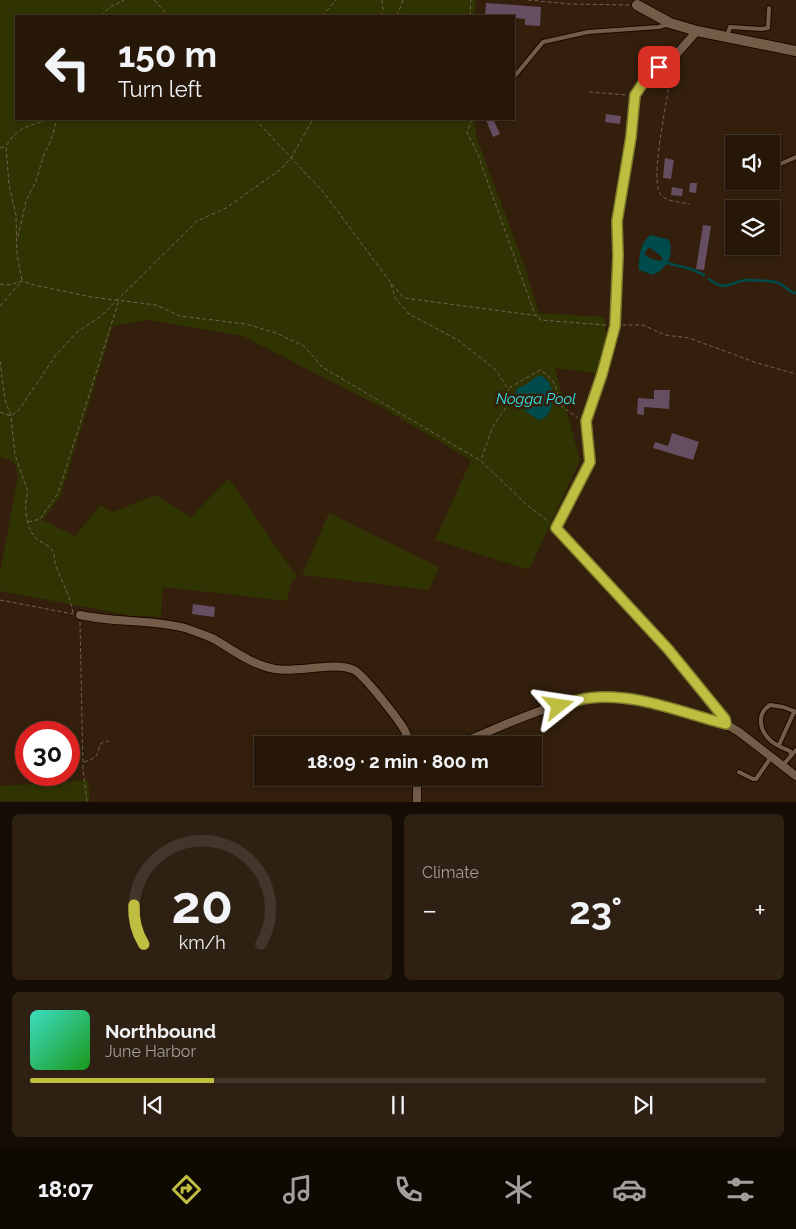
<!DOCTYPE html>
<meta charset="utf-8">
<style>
:root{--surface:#261709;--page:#2e2012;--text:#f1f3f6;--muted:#a49f9c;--line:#42362a;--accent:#bfbe41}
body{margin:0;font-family:Raleway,sans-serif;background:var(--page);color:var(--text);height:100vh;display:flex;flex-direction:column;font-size:19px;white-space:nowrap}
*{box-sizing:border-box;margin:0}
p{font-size:16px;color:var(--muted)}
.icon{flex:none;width:28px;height:28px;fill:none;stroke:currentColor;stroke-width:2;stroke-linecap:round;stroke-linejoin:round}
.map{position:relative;height:802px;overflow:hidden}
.sheet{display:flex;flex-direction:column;gap:12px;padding:12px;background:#150d05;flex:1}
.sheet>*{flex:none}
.top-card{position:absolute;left:15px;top:15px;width:500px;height:105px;border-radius:0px;box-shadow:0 2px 8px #0003,0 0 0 1px var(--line);background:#261709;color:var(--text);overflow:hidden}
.tools{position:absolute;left:725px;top:135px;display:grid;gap:10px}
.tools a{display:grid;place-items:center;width:55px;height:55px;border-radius:0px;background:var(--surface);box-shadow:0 2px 8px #0003,0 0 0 1px var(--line);font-size:25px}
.speed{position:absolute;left:15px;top:721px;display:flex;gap:10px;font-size:25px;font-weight:700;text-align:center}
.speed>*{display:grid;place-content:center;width:65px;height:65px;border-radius:50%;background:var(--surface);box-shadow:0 2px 8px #0003,0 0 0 1px var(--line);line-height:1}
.speed .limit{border:8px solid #d22;background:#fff;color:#111}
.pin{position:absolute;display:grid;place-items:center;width:42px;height:42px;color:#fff;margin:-21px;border-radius:10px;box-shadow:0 2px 8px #0006}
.me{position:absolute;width:55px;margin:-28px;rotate:75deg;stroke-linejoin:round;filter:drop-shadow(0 0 4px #0008)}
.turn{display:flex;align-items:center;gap:18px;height:105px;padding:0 20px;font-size:22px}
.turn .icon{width:65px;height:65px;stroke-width:2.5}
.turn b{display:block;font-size:35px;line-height:42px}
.big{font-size:38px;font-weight:700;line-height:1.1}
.sheet .card{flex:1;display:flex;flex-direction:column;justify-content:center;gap:8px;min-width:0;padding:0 18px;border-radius:8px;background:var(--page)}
.sheet .dial{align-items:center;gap:0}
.dial svg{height:130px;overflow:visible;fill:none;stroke:var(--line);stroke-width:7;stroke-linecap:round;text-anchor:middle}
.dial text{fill:var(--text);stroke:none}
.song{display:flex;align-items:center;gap:15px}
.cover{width:60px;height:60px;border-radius:8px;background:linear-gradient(135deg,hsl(170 70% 55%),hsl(120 70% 35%))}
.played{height:5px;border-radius:2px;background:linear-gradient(90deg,var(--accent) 25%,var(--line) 25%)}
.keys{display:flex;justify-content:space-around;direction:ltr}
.heat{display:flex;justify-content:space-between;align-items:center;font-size:28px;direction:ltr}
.sheet .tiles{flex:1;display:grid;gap:12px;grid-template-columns:1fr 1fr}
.card:last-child{grid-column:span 2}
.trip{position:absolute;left:254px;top:736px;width:288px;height:50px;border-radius:0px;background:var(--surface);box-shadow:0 2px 8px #0003,0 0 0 1px var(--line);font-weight:700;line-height:50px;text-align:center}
.tabs{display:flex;height:80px;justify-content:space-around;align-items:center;background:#0f0904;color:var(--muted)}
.tabs .icon{width:35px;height:35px}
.tabs .active{color:var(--accent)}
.tabs b{font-size:22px;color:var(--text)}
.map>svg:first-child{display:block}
.green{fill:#303302}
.water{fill:#004b4c;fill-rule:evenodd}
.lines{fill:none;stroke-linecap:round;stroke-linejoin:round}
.stream{stroke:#004b4c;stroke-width:2.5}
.building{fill:#664e62}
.service-casing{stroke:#1a0800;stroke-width:6}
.minor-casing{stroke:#1a0800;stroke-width:10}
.tertiary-casing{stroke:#1a0800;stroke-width:12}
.path{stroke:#736151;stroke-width:1;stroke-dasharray:4 2.5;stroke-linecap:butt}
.service{stroke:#745d48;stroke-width:4}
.minor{stroke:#745d48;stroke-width:8}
.tertiary{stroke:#745d48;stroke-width:10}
.route-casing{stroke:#7c7c2a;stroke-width:12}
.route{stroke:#bfbe41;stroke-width:9}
.labels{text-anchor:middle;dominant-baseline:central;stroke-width:5;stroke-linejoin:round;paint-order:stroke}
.water-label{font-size:15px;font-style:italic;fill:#32e7eb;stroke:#331f0c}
</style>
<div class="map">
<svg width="796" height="802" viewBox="0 0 796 802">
<rect width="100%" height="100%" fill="#331f0c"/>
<path class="green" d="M 0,0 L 476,0 L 474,16 L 16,16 L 16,119 L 475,119 L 476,136 L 524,264 L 539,313 L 605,317 L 608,375 L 555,368 L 580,460 L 529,570 L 435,540 L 471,460 L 381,407 L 243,336 L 149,320 L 113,326 L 61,495 L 43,520 L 75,536 L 100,505 L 112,512 L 156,495 L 191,517 L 229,478 L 297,577 L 291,582 L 287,601 L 163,587 L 161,617 L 133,616 L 0,591 L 0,572 L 18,476 L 14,462 L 0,457 Z
M 329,513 L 439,567 L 429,590 L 302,575 Z
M 88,780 L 90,801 L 0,801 L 0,786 Z"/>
<path class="water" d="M 650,235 L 667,239 L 670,242 C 673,258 667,268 653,275 L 639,270 C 638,258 641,243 650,235 ZM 649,247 L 662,257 L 662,261 L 651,259 L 644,254 Z
M 539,375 C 559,381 556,418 538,420 C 527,412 511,403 517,388 L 524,386 Z"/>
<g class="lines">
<path class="stream" d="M 667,263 L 691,269 L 704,275
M 709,279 C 726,293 731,281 747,280 C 753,280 775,281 779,283 C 786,286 788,292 796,293"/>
</g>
<path class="building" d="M 486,3 L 541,7 L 540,26 L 525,25 L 525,19 L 514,18 L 514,16 L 485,16 Z
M 606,114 L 621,116 L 620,124 L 605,122 Z
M 490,119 L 493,119 L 500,134 L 493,137 L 486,120 Z
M 665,158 L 674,160 L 671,179 L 663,178 Z
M 690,183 L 697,183 L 696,193 L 689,192 Z
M 672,187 L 683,189 L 682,196 L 671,195 Z
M 703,225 L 711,226 L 704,270 L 696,269 Z
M 654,390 L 670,390 L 669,409 L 644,407 L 644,415 L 637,414 L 638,398 L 654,399 Z
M 672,433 L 699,442 L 693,460 L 653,448 L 655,442 L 668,446 Z
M 193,604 L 215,607 L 214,617 L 192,614 Z"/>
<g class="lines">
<defs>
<path id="service" d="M 727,36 L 730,27 L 761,29 L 768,28 L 769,8
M 514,77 L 543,42 L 588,32 L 659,27 L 668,24
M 771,168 L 796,157
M 779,745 L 794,712
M 791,754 L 790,751 C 783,748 774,745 769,739 C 759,729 757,713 770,705 L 783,707 L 796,712
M 783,765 L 796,750
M 739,772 L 753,779 L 756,779 L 772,756"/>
<path id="minor" d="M 697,31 L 674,57 L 645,80 L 635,95 L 631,137 L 617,221 L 618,256 L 615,325 L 602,375 L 586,421 L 590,463 L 556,528 L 668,649 L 725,719 L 726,724
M 80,615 C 114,623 151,619 185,628 C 194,631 205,635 214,639 C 233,650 252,665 275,669 C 297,673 336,661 354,670 C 364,675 399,720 405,731 C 407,735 409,740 410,745
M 455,745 C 510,725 570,688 630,699 C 663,704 694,716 726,724 L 739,732 L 796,776
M 417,778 L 417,802"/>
<path id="tertiary" d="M 637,5 L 670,23 L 697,31 L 796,51"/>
</defs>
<use href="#service" class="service-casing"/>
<use href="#minor" class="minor-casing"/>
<use href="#tertiary" class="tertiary-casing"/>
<path class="path" d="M 154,0 L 169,16
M 528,0 L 570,4 L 629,5
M 101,16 L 110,7 L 124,0
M 322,16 L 336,0
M 380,16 L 383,10 L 382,0
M 397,16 L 403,0
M 470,16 L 471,0
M 671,70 C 670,92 648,181 661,195 C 667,202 681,202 690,204
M 589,92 L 627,95
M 255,119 L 325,194 L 390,282 L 404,298 L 539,316 L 540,320 L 606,325
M 472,119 L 467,133 L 477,152 L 535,315
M 0,148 L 6,146
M 18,237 L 26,201 L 36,181 L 44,154 L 51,140 L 57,119
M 22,280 L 17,255 L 16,215 L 9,185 L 6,146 L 13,136 L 23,128 L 49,119
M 0,284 L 9,285 L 22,281 L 34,285 L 91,297 L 156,305 L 180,316 L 246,324 L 276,333 L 304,346 L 322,367 L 481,461 L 527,505 L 549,522
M 391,284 L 395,298 L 409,314 L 458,340 L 496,370 L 508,389 L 509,403 L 492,428 L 481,460
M 0,306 L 22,281
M 622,325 L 643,325 L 665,335 L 689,338 L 757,363 L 796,374
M 0,361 L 5,400 L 11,416 L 15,455 L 28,492 C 23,506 26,530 37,539 C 43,544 49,545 53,551 C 55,555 54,561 56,566 C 62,582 70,596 73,613
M 509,388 L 540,370 C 556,380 557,388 560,405 L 578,418
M 0,412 L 11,416 L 18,411 L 56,355 L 77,332 L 101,316 L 197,221 L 226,208 L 281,169 L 291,158 L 313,119
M 28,522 L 40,519 L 58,493 L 119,300
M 0,600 L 73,614
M 80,622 L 83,770 L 87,802
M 84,762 C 99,757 96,756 101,743 L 109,741"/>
<use href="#service" class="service"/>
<use href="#minor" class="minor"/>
<use href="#tertiary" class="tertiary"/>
</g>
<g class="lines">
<defs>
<path id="route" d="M 559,706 C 569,703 579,699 589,698 C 635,692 682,713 726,724 L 725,719 L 668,649 L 556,528 L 590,462 L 586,421 L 602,374 L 615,326 L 618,256 L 617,221 L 631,137 L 635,95 L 645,80 L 659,67"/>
</defs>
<use href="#route" class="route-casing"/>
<use href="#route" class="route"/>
</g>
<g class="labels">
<g class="water-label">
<text x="536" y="399">Nogga Pool</text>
</g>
</g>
</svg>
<div class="tools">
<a><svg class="icon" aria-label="sound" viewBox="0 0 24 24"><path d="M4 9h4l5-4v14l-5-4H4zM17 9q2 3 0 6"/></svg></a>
<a><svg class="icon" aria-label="layers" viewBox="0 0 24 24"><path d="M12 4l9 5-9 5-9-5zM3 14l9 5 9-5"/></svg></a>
</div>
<div class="speed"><div class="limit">30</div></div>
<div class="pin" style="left:659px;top:67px;background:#d93025"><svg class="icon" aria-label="arrive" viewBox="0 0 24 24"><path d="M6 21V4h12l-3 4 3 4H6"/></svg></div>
<svg class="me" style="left:559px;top:706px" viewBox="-20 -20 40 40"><path d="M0-17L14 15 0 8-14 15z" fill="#bfbe41" stroke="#fff" stroke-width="4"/></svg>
<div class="trip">18:09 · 2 min · 800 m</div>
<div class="top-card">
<div class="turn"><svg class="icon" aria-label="left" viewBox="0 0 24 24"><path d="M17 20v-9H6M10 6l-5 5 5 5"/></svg><div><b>150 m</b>Turn left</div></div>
</div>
</div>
<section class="sheet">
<div class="tiles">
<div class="card dial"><svg viewBox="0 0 100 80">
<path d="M14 69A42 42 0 1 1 86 69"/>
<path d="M14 69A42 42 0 0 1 8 45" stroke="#bfbe41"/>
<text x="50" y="56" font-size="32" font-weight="700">20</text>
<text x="50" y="72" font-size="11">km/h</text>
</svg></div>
<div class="card"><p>Climate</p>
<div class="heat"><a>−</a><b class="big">23°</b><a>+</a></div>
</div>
<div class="card">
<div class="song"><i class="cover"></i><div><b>Northbound</b><p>June Harbor</p></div></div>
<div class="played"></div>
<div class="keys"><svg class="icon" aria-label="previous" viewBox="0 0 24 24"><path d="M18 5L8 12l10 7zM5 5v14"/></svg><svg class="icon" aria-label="pause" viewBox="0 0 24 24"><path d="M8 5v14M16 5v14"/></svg><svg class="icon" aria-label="next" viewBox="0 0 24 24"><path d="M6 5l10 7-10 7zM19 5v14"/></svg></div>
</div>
</div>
</section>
<nav class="tabs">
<b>18:07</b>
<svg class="icon active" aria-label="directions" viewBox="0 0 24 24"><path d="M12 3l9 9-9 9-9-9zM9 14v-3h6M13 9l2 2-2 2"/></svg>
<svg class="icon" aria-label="music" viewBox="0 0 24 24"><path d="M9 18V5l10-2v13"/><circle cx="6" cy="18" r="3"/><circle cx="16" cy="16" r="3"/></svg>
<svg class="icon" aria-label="phone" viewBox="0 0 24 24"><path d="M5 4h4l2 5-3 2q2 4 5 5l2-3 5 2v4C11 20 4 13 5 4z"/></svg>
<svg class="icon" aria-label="climate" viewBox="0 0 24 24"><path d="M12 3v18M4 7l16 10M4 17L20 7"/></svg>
<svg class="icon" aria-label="car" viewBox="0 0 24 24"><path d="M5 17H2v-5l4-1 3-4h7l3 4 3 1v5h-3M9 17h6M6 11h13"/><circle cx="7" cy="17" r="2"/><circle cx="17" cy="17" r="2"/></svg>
<svg class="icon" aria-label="filters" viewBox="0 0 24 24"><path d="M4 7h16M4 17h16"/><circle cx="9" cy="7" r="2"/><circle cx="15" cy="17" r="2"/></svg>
</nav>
